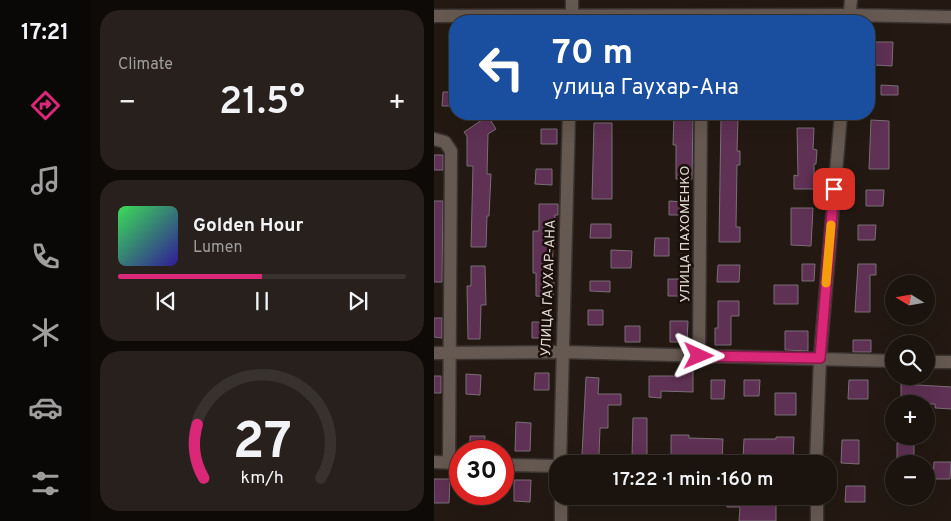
<!DOCTYPE html>
<meta charset="utf-8">
<style>
:root{--surface:#1a130e;--page:#27201c;--text:#f1f3f6;--muted:#9f9e9e;--line:#38322e;--accent:#db2777}
body{margin:0;font-family:Overpass,sans-serif;background:var(--page);color:var(--text);height:100vh;display:flex;flex-direction:column;font-size:19px;white-space:nowrap}
*{box-sizing:border-box;margin:0}
p{font-size:16px;color:var(--muted)}
.icon{flex:none;width:28px;height:28px;fill:none;stroke:currentColor;stroke-width:2;stroke-linecap:round;stroke-linejoin:round}
.map{position:relative;flex:1;overflow:hidden}
.side{display:flex;flex-direction:column;gap:10px;padding:10px;background:#0e0a08;width:344px}
.side>*{flex:none}
.banner{position:absolute;left:15px;top:15px;width:426px;height:105px;border-radius:20px;box-shadow:0 5px 20px #0002,0 0 0 1px var(--line);background:#1a4fa0;color:#fff;overflow:hidden}
.needle{width:32px;rotate:281deg}
.tools{position:absolute;left:451px;top:275px;display:grid;gap:10px}
.tools a{display:grid;place-items:center;width:50px;height:50px;border-radius:50%;background:var(--surface);box-shadow:0 5px 20px #0002,0 0 0 1px var(--line);font-size:25px}
.speed{position:absolute;left:15px;top:440px;display:flex;gap:10px;font-size:25px;font-weight:700;text-align:center}
.speed>*{display:grid;place-content:center;width:65px;height:65px;border-radius:50%;background:var(--surface);box-shadow:0 5px 20px #0002,0 0 0 1px var(--line);line-height:1}
.speed .limit{border:8px solid #d22;background:#fff;color:#111}
.pin{position:absolute;display:grid;place-items:center;width:42px;height:42px;color:#fff;margin:-21px;border-radius:10px;box-shadow:0 2px 8px #0006}
.me{position:absolute;width:55px;margin:-28px;rotate:91deg;stroke-linejoin:round;filter:drop-shadow(0 0 4px #0008)}
.turn{display:flex;align-items:center;gap:18px;height:105px;padding:0 20px;font-size:22px}
.turn .icon{width:65px;height:65px;stroke-width:2.5}
.turn b{display:block;font-size:35px;line-height:42px}
.big{font-size:38px;font-weight:600;line-height:1.1}
.side .widget{flex:1;display:flex;flex-direction:column;justify-content:center;gap:8px;min-width:0;padding:0 18px;border-radius:20px;background:var(--page)}
.side .dial{align-items:center;gap:0}
.dial svg{height:130px;overflow:visible;fill:none;stroke:var(--line);stroke-width:7;stroke-linecap:round;text-anchor:middle}
.dial text{fill:var(--text);stroke:none}
.song{display:flex;align-items:center;gap:15px}
.cover{width:60px;height:60px;border-radius:8px;background:linear-gradient(135deg,hsl(130 70% 55%),hsl(250 70% 35%))}
.played{height:5px;border-radius:2px;background:linear-gradient(90deg,var(--accent) 50%,var(--line) 50%)}
.keys{display:flex;justify-content:space-around;direction:ltr}
.heat{display:flex;justify-content:space-between;align-items:center;font-size:28px;direction:ltr}
.trip{position:absolute;left:115px;top:455px;width:288px;height:50px;border-radius:20px;background:var(--surface);box-shadow:0 5px 20px #0002,0 0 0 1px var(--line);font-weight:600;line-height:50px;text-align:center}
main{display:flex;flex:1;min-height:0}
.menu{display:flex;flex-direction:column;width:90px;justify-content:space-around;align-items:center;background:#0a0806;color:var(--muted)}
.menu .icon{width:35px;height:35px}
.menu .selected{color:var(--accent)}
.menu b{font-size:22px;color:var(--text)}
.map>svg:first-child{display:block}
.building{fill:#5f3154;stroke:#7b6e77}
.lines{fill:none;stroke-linecap:round;stroke-linejoin:round}
.minor-casing{stroke:#3b3330;stroke-width:15}
.tertiary-casing{stroke:#3b3330;stroke-width:15}
.minor{stroke:#665951;stroke-width:12}
.tertiary{stroke:#665951;stroke-width:12}
.route-casing{stroke:#8e194d;stroke-width:12}
.route{stroke:#db2777;stroke-width:9}
.slow{stroke:#f59e0b;stroke-width:9}
.labels{text-anchor:middle;dominant-baseline:central;stroke-width:5;stroke-linejoin:round;paint-order:stroke}
.street-label{font-size:14px;fill:#e1d9d5;stroke:#1a1009}
</style>
<main>
<nav class="menu">
<b>17:21</b>
<svg class="icon selected" aria-label="directions" viewBox="0 0 24 24"><path d="M12 3l9 9-9 9-9-9zM9 14v-3h6M13 9l2 2-2 2"/></svg>
<svg class="icon" aria-label="music" viewBox="0 0 24 24"><path d="M9 18V5l10-2v13"/><circle cx="6" cy="18" r="3"/><circle cx="16" cy="16" r="3"/></svg>
<svg class="icon" aria-label="phone" viewBox="0 0 24 24"><path d="M5 4h4l2 5-3 2q2 4 5 5l2-3 5 2v4C11 20 4 13 5 4z"/></svg>
<svg class="icon" aria-label="climate" viewBox="0 0 24 24"><path d="M12 3v18M4 7l16 10M4 17L20 7"/></svg>
<svg class="icon" aria-label="car" viewBox="0 0 24 24"><path d="M5 17H2v-5l4-1 3-4h7l3 4 3 1v5h-3M9 17h6M6 11h13"/><circle cx="7" cy="17" r="2"/><circle cx="17" cy="17" r="2"/></svg>
<svg class="icon" aria-label="filters" viewBox="0 0 24 24"><path d="M4 7h16M4 17h16"/><circle cx="9" cy="7" r="2"/><circle cx="15" cy="17" r="2"/></svg>
</nav>
<section class="side">
<div class="widget"><p>Climate</p>
<div class="heat"><a>−</a><b class="big">21.5°</b><a>+</a></div>
</div>
<div class="widget">
<div class="song"><i class="cover"></i><div><b>Golden Hour</b><p>Lumen</p></div></div>
<div class="played"></div>
<div class="keys"><svg class="icon" aria-label="previous" viewBox="0 0 24 24"><path d="M18 5L8 12l10 7zM5 5v14"/></svg><svg class="icon" aria-label="pause" viewBox="0 0 24 24"><path d="M8 5v14M16 5v14"/></svg><svg class="icon" aria-label="next" viewBox="0 0 24 24"><path d="M6 5l10 7-10 7zM19 5v14"/></svg></div>
</div>
<div class="widget dial"><svg viewBox="0 0 100 80">
<path d="M14 69A42 42 0 1 1 86 69"/>
<path d="M14 69A42 42 0 0 1 10 36" stroke="#db2777"/>
<text x="50" y="56" font-size="32" font-weight="700">27</text>
<text x="50" y="72" font-size="11">km/h</text>
</svg></div>
</section>
<div class="map">
<svg width="518" height="521" viewBox="0 0 518 521">
<rect width="100%" height="100%" fill="#231912"/>
<path class="building" d="M 440,42 L 459,42 L 458,66 L 440,65 Z
M 447,85 L 464,86 L 464,95 L 447,95 Z
M 9,92 L 21,92 L 21,106 L 8,106 Z
M 240,114 L 259,114 L 258,179 L 242,179 L 242,145 L 239,145 Z
M 54,116 L 62,129 L 54,134 L 53,174 L 57,174 L 55,216 L 53,216 L 52,247 L 37,247 L 39,166 L 33,166 L 33,136 L 30,132 Z
M 287,118 L 304,119 L 303,151 L 306,151 L 306,165 L 303,165 L 302,227 L 306,227 L 306,242 L 285,242 Z
M 437,120 L 455,121 L 455,169 L 435,169 Z
M 160,123 L 178,123 L 178,199 L 158,199 Z
M 363,128 L 380,128 L 379,149 L 383,150 L 382,164 L 380,164 L 380,189 L 360,189 L 360,175 L 364,176 Z
M 107,129 L 123,129 L 123,144 L 107,144 Z
M 0,155 L 9,155 L 9,170 L 0,170 Z
M 102,169 L 118,169 L 118,185 L 101,184 Z
M 432,190 L 450,190 L 449,206 L 432,206 Z
M 0,201 L 9,201 L 8,282 L 0,282 Z
M 235,201 L 251,202 L 251,215 L 235,215 Z
M 105,204 L 124,204 L 124,215 L 121,215 L 120,246 L 119,246 L 118,282 L 120,282 L 119,297 L 102,296 L 102,273 L 99,273 L 99,231 L 105,231 Z
M 357,208 L 379,208 L 377,246 L 357,245 Z
M 157,224 L 177,224 L 177,238 L 156,238 Z
M 424,225 L 442,225 L 441,240 L 424,240 Z
M 221,238 L 235,238 L 235,256 L 220,256 Z
M 177,250 L 198,251 L 197,268 L 177,268 Z
M 368,264 L 381,264 L 380,281 L 368,281 Z
M 424,264 L 442,264 L 442,275 L 436,275 L 436,312 L 421,312 Z
M 284,265 L 306,265 L 305,282 L 283,282 Z
M 37,266 L 51,266 L 52,305 L 47,305 L 46,339 L 34,339 L 33,286 L 37,286 Z
M 234,279 L 255,279 L 255,296 L 234,296 Z
M 156,281 L 176,281 L 176,292 L 156,291 Z
M 340,285 L 364,285 L 364,304 L 340,304 Z
M 284,301 L 305,301 L 305,316 L 297,316 L 297,345 L 281,345 L 281,328 L 284,328 Z
M 154,310 L 169,310 L 169,325 L 154,325 Z
M 0,318 L 8,318 L 8,338 L 0,337 Z
M 236,321 L 254,321 L 253,342 L 236,342 Z
M 98,322 L 117,322 L 117,338 L 98,338 Z
M 191,326 L 206,326 L 206,342 L 191,342 Z
M 351,331 L 374,331 L 374,351 L 351,350 Z
M 419,340 L 437,340 L 437,352 L 419,352 Z
M 243,371 L 259,371 L 259,392 L 227,391 L 227,398 L 215,397 L 215,376 L 243,376 Z
M 101,373 L 115,373 L 115,390 L 100,390 Z
M 32,374 L 47,375 L 46,395 L 32,394 Z
M 0,376 L 7,376 L 7,393 L 0,393 Z
M 152,377 L 165,378 L 164,394 L 187,394 L 187,405 L 174,405 L 174,428 L 166,428 L 165,455 L 148,455 Z
M 277,380 L 291,380 L 290,399 L 277,399 Z
M 310,380 L 326,380 L 325,396 L 310,396 Z
M 415,380 L 434,380 L 434,399 L 414,399 Z
M 467,384 L 518,387 L 518,409 L 501,408 L 501,404 L 467,404 Z
M 341,393 L 362,393 L 362,415 L 341,415 Z
M 199,418 L 213,418 L 213,457 L 198,456 Z
M 82,422 L 97,423 L 96,451 L 81,451 Z
M 237,435 L 255,435 L 255,438 L 289,439 L 288,460 L 237,458 Z
M 36,436 L 51,436 L 50,450 L 36,449 Z
M 342,437 L 360,437 L 359,461 L 309,460 L 310,439 L 342,439 Z
M 408,440 L 425,440 L 425,464 L 407,463 Z
M 463,443 L 480,443 L 480,460 L 463,460 Z
M 500,462 L 517,462 L 516,479 L 499,479 Z
M 0,479 L 16,479 L 15,503 L 0,503 Z
M 80,480 L 97,480 L 96,502 L 80,501 Z
M 412,486 L 431,486 L 431,502 L 411,502 Z
M 293,496 L 342,496 L 342,521 L 305,521 L 306,507 L 293,507 Z"/>
<g class="lines">
<defs>
<path id="minor" d="M 0,16 L 416,15 L 518,17
M 0,139 L 11,142 L 17,151 L 15,463
M 0,353 L 129,352 L 460,361
M 265,355 L 267,114
M 492,362 L 518,362
M 0,462 L 26,463
M 69,465 L 124,466"/>
<path id="tertiary" d="M 138,21 L 138,0
M 415,21 L 417,0
M 126,464 L 135,114
M 382,464 L 386,358 L 407,114
M 127,496 L 127,521
M 383,496 L 383,521"/>
</defs>
<use href="#minor" class="minor-casing"/>
<use href="#tertiary" class="tertiary-casing"/>
<use href="#minor" class="minor"/>
<use href="#tertiary" class="tertiary"/>
</g>
<g class="lines">
<defs>
<path id="route" d="M 265,356 L 386,358 L 400,189"/>
</defs>
<use href="#route" class="route-casing"/>
<use href="#route" class="route"/>
<path class="slow" d="M 392,283 L 397,225"/>
</g>
<g class="labels">
<g class="street-label">
<text transform="translate(251 234) rotate(-90)">УЛИЦА ПАХОМЕНКО</text>
<text transform="translate(115 288) rotate(-88)">УЛИЦА ГАУХАР-АНА</text>
</g>
</g>
</svg>
<div class="tools">
<a><svg class="needle" viewBox="-14 -14 28 28"><path d="M0-13l5 13h-10z" fill="#e53935"/><path d="M0 13l5-13h-10z" fill="#9f9e9e"/></svg></a>
<a><svg class="icon" aria-label="search" viewBox="0 0 24 24"><circle cx="10" cy="10" r="6"/><path d="M15 15l6 6"/></svg></a>
<a>+</a>
<a>−</a>
</div>
<div class="speed"><div class="limit">30</div></div>
<div class="pin" style="left:400px;top:189px;background:#d93025"><svg class="icon" aria-label="arrive" viewBox="0 0 24 24"><path d="M6 21V4h12l-3 4 3 4H6"/></svg></div>
<svg class="me" style="left:265px;top:356px" viewBox="-20 -20 40 40"><path d="M0-17L14 15 0 8-14 15z" fill="#db2777" stroke="#fff" stroke-width="4"/></svg>
<div class="trip">17:22 · 1 min · 160 m</div>
<div class="banner">
<div class="turn"><svg class="icon" aria-label="left" viewBox="0 0 24 24"><path d="M17 20v-9H6M10 6l-5 5 5 5"/></svg><div><b>70 m</b>улица Гаухар-Ана</div></div>
</div>
</div>
</main>
